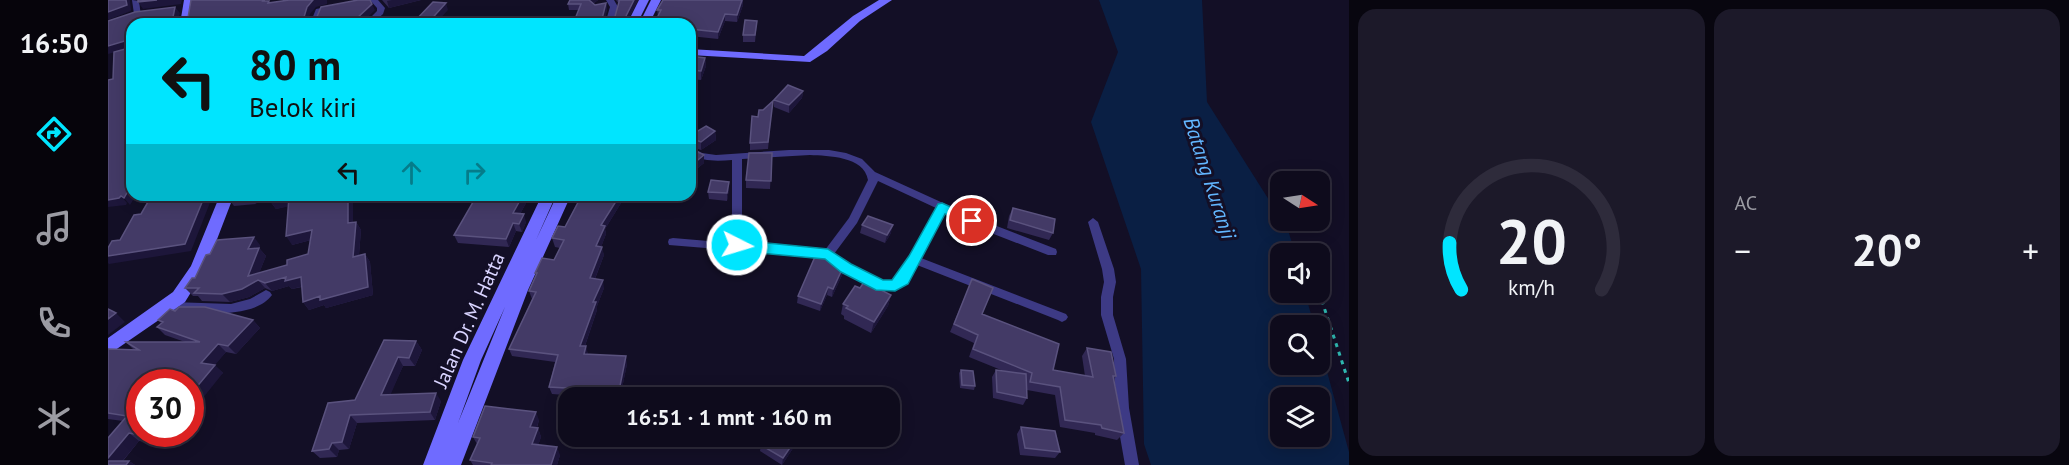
<!DOCTYPE html>
<html lang="id">
<meta charset="utf-8">
<style>
:root{--surface:#0e0b1c;--page:#1c1929;--text:#f1f3f6;--muted:#9b9ba3;--line:#2e2b3b;--accent:#00e5ff}
body{margin:0;font-family:"PT Sans",sans-serif;background:var(--page);color:var(--text);height:100vh;display:flex;flex-direction:column;font-size:22px;white-space:nowrap}
*{box-sizing:border-box;margin:0}
p{font-size:20px;color:var(--muted)}
.icon{flex:none;width:33px;height:33px;fill:none;stroke:currentColor;stroke-width:2;stroke-linecap:round;stroke-linejoin:round}
.map{position:relative;flex:1;overflow:hidden}
.details{display:flex;flex-direction:column;gap:9px;padding:9px;background:#08060f;width:720px}
.details>*{flex:none}
.top-card{position:absolute;left:18px;top:18px;width:570px;height:183px;border-radius:18px;box-shadow:0 3px 15px #0003,0 0 0 2px var(--line);background:#00e5ff;color:#111;overflow:hidden}
.needle{width:39px;rotate:102deg}
.buttons{position:absolute;left:1162px;top:171px;display:grid;gap:12px}
.buttons a{display:grid;place-items:center;width:60px;height:60px;border-radius:12px;background:var(--surface);box-shadow:0 3px 15px #0003,0 0 0 2px var(--line);font-size:30px}
.speed{position:absolute;left:18px;top:369px;display:flex;gap:12px;font-size:30px;font-weight:700;text-align:center}
.speed>*{display:grid;place-content:center;width:78px;height:78px;border-radius:50%;background:var(--surface);box-shadow:0 3px 15px #0003,0 0 0 2px var(--line);line-height:1}
.speed .limit{border:9px solid #d22;background:#fff;color:#111}
.pin{position:absolute;display:grid;place-items:center;width:51px;height:51px;color:#fff;margin:-26px;border:3px solid #fff;border-radius:50%;box-shadow:0 2px 6px #0007}
.me{position:absolute;width:66px;margin:-33px;rotate:95deg;stroke-linejoin:round;filter:drop-shadow(0 0 4px #0008)}
.turn{display:flex;align-items:center;gap:21px;height:126px;padding:0 24px;font-size:27px}
.turn .icon{width:78px;height:78px;stroke-width:2.5}
.turn b{display:block;font-size:42px;line-height:51px}
.lanes{display:flex;align-items:center;height:57px;padding:0 24px;background:#0003;justify-content:center;gap:30px;direction:ltr}
.lanes .off{opacity:.35}
.big{font-size:45px;font-weight:600;line-height:1.1}
.details .card{flex:1;display:flex;flex-direction:column;justify-content:center;gap:9px;min-width:0;padding:0 21px;border-radius:18px;background:var(--page)}
.details .dial{align-items:center;gap:0}
.dial svg{height:156px;overflow:visible;fill:none;stroke:var(--line);stroke-width:7;stroke-linecap:round;text-anchor:middle}
.dial text{fill:var(--text);stroke:none}
.heat{display:flex;justify-content:space-between;align-items:center;font-size:33px;direction:ltr}
.details .tiles{flex:1;display:grid;gap:9px;grid-template-columns:repeat(2,1fr)}
.trip{position:absolute;left:450px;top:387px;width:342px;height:60px;border-radius:18px;background:var(--surface);box-shadow:0 3px 15px #0003,0 0 0 2px var(--line);font-weight:600;line-height:60px;text-align:center}
main{display:flex;flex:1;min-height:0}
.menu{display:flex;flex-direction:column;width:108px;justify-content:space-around;align-items:center;background:#06040b;color:var(--muted)}
.menu .icon{width:42px;height:42px}
.menu .active{color:var(--accent)}
.menu b{font-size:27px;color:var(--text)}
.map>svg:first-child{display:block}
.water{fill:#0a1f44;fill-rule:evenodd}
.lines{fill:none;stroke-linecap:round;stroke-linejoin:round}
.path{stroke:#2fb8b0;stroke-width:3;stroke-dasharray:4 5;stroke-linecap:butt}
.street{fill:#3d3a85;fill-rule:evenodd}
.secondary{fill:#6f6bff;fill-rule:evenodd}
.wall{fill:#312854}
.shaded-wall{fill:#1d163a}
.building{fill:#433a66;stroke:#5a527e;stroke-width:1.5}
.route{fill:#00e5ff;stroke:#0095a6;stroke-width:1.5}
.labels{text-anchor:middle;dominant-baseline:central;stroke-width:6;stroke-linejoin:round;paint-order:stroke}
.street-label{font-size:20px;fill:#d9d4ff;stroke:#130f26}
.water-label{font-size:21px;font-style:italic;fill:#62b6ff;stroke:#130f26}
</style>
<main>
<nav class="menu">
<b>16:50</b>
<svg class="icon active" aria-label="directions" viewBox="0 0 24 24"><path d="M12 3l9 9-9 9-9-9zM9 14v-3h6M13 9l2 2-2 2"/></svg>
<svg class="icon" aria-label="music" viewBox="0 0 24 24"><path d="M9 18V5l10-2v13"/><circle cx="6" cy="18" r="3"/><circle cx="16" cy="16" r="3"/></svg>
<svg class="icon" aria-label="phone" viewBox="0 0 24 24"><path d="M5 4h4l2 5-3 2q2 4 5 5l2-3 5 2v4C11 20 4 13 5 4z"/></svg>
<svg class="icon" aria-label="climate" viewBox="0 0 24 24"><path d="M12 3v18M4 7l16 10M4 17L20 7"/></svg>
</nav>
<div class="map">
<svg width="1241" height="465" viewBox="0 0 1241 465">
<rect width="100%" height="100%" fill="#130f26"/>
<path class="water" d="M 991,0 L 1094,0 L 1099,102 L 1180,230 L 1187,253 L 1173,254 L 1173,292 L 1197,293 L 1206,325 L 1173,326 L 1173,364 L 1212,364 L 1212,346 L 1241,452 L 1241,465 L 1043,465 L 1036,444 L 1033,269 L 983,122 L 1010,52 ZM 1173,398 L 1212,398 L 1212,436 L 1173,436 Z"/>
<g class="lines">
<path class="path" d="M 1211,292 L 1241,383"/>
<path class="street" d="M 24,0 L 31,1 L 33,16 L 26,14 Z
M 262,0 L 270,0 L 277,8 L 275,14 L 264,24 L 256,24 L 269,11 L 269,8 Z
M 498,0 L 506,0 L 510,7 L 505,24 L 497,24 L 502,7 Z
M 225,6 L 229,8 L 228,10 L 214,13 L 210,24 L 202,24 L 208,9 Z
M 582,147 L 594,153 L 608,155 L 681,150 L 721,150 L 738,153 L 754,159 L 767,172 L 868,218 L 948,249 L 949,252 L 948,255 L 940,255 L 860,224 L 836,212 L 813,258 L 958,314 L 960,317 L 958,320 L 954,322 L 950,320 L 809,265 C 805,272 802,280 796,285 C 776,299 732,275 720,258 L 561,245 L 560,242 L 561,239 L 565,238 L 624,243 L 624,160 C 610,161 595,162 582,154 ZM 702,155 C 720,156 756,156 760,180 L 741,218 L 717,250 L 634,243 L 634,159 ZM 770,181 L 828,208 L 796,269 C 793,273 790,278 786,280 C 769,288 740,261 726,254 L 749,223 Z
M 985,218 L 990,222 L 1006,269 L 1008,282 L 1005,297 L 1005,315 L 1018,359 L 1021,408 L 1031,465 L 1017,465 L 1007,408 L 1006,359 L 993,315 L 993,297 L 996,282 L 994,269 L 980,222 Z
M 158,290 L 162,292 L 164,295 C 146,320 91,312 64,312 L 60,310 L 58,307 L 60,304 L 64,302 L 123,304 L 142,299 Z"/>
<path class="secondary" d="M 76,0 L 86,0 L 82,24 L 72,24 Z
M 531,0 L 541,0 L 529,24 L 519,24 Z
M 543,0 L 553,0 L 541,24 L 531,24 Z
M 771,0 L 784,0 L 752,21 L 719,51 L 702,62 L 582,55 L 582,49 L 696,56 L 745,16 Z
M 112,195 L 126,195 L 98,268 L 77,302 L 0,355 L 0,338 L 65,292 L 83,266 Z
M 434,195 L 448,195 L 428,240 L 449,195 L 463,195 L 420,290 L 353,465 L 315,465 L 355,360 ZM 397,307 L 350,423 L 373,360 Z"/>
</g>
<path class="wall" d="M 274,0 L 313,0 L 281,8 Z
M 462,0 L 490,0 L 485,4 L 487,5 L 498,3 L 499,9 L 497,19 L 506,20 L 511,4 L 508,0 L 530,0 L 518,24 L 465,24 L 471,10 L 461,10 L 460,4 Z
M 555,0 L 635,0 L 635,5 L 629,22 L 617,21 L 610,39 L 582,36 L 582,24 L 548,24 L 548,20 L 550,16 L 549,10 Z
M 649,21 L 647,42 L 635,42 L 635,35 Z
M 582,56 L 597,58 L 598,66 L 593,80 L 582,79 Z
M 695,91 L 694,98 L 681,113 L 666,107 L 666,100 Z
M 664,108 L 660,149 L 642,150 L 642,143 L 650,117 L 655,110 Z
M 582,127 L 590,131 L 607,131 L 608,140 L 593,150 L 582,146 Z
M 582,148 L 596,163 L 585,172 L 582,171 Z
M 664,153 L 662,189 L 638,188 L 638,180 Z
M 621,189 L 619,201 L 601,199 L 600,192 Z
M 121,195 L 152,195 L 148,204 L 126,206 L 120,198 Z
M 361,195 L 427,195 L 426,197 L 422,196 L 412,214 L 418,222 L 414,232 L 408,231 L 401,247 L 350,243 L 346,235 L 364,204 Z
M 465,195 L 518,195 L 497,229 L 498,234 L 493,247 L 496,255 L 487,279 L 496,288 L 489,306 L 489,310 L 477,346 L 480,354 L 519,364 L 512,398 L 496,398 L 444,394 L 441,387 L 447,362 L 404,356 L 401,349 L 424,299 L 421,291 L 428,276 L 427,273 L 446,260 L 452,248 L 447,247 L 444,238 L 457,227 L 470,201 L 467,200 Z
M 245,199 L 245,222 L 248,222 L 253,230 L 251,255 L 257,254 L 262,262 L 265,295 L 218,308 L 216,305 L 201,310 L 195,302 L 194,287 L 184,289 L 181,286 L 164,291 L 157,288 L 141,297 L 122,302 L 94,301 L 90,296 L 85,296 L 77,288 L 87,278 L 152,245 L 151,248 L 158,256 L 151,273 L 179,265 L 200,254 L 203,240 L 184,245 L 180,206 L 168,209 L 162,201 Z
M 905,208 L 945,233 L 941,240 L 899,228 L 901,216 Z
M 842,221 L 866,221 L 863,229 L 853,237 L 839,228 Z
M 754,225 L 783,233 L 777,243 L 752,233 Z
M 736,265 L 735,273 L 724,297 L 719,295 L 712,311 L 689,303 L 690,296 Z
M 864,279 L 874,314 L 945,370 L 977,376 L 974,356 L 979,348 L 1008,376 L 1006,380 L 1016,433 L 1009,440 L 987,435 L 987,433 L 952,427 L 947,395 L 919,390 L 919,398 L 915,405 L 885,398 L 884,377 L 888,370 L 898,372 L 861,357 L 866,343 L 842,332 Z
M 760,284 L 774,285 L 773,290 L 783,295 L 780,306 L 763,333 L 736,319 L 736,316 L 733,314 L 735,304 L 752,288 Z
M 67,311 L 145,320 L 152,328 L 128,354 L 118,352 L 106,365 L 115,373 L 32,434 L 67,434 L 57,445 L 31,441 L 15,461 L 21,461 L 27,465 L 0,465 L 15,421 L 0,419 L 0,349 L 26,350 L 18,342 L 77,342 L 57,335 L 49,327 L 53,323 L 50,320 Z
M 276,340 L 308,341 L 314,350 L 307,366 L 295,366 L 282,394 L 333,401 L 327,420 L 249,423 L 241,449 L 231,450 L 229,457 L 212,458 L 204,451 L 247,400 Z
M 853,370 L 867,386 L 866,390 L 852,388 L 851,373 Z
M 431,420 L 429,428 L 430,428 L 433,437 L 430,445 L 452,455 L 449,465 L 365,465 L 362,460 L 369,444 L 365,437 Z
M 913,427 L 952,452 L 947,458 L 912,455 L 909,434 Z
M 645,436 L 693,436 L 674,465 L 652,451 L 653,445 L 656,440 L 645,438 Z"/>
<path class="shaded-wall" d="M 18,0 L 22,0 L 23,11 L 0,20 L 0,12 Z
M 49,0 L 74,0 L 73,4 L 35,9 L 30,2 Z
M 205,0 L 219,0 L 219,4 L 208,7 L 202,14 L 200,24 L 196,17 L 199,7 Z
M 284,0 L 313,0 L 281,8 L 279,1 Z
M 481,0 L 490,0 L 482,6 Z
M 526,0 L 530,0 L 518,24 L 514,24 Z
M 634,0 L 635,5 L 629,22 L 629,15 Z
M 338,3 L 340,10 L 327,24 L 319,24 Z
M 498,3 L 499,9 L 496,24 L 494,19 Z
M 264,4 L 267,10 L 253,24 L 247,20 Z
M 67,7 L 72,13 L 70,20 L 73,24 L 57,24 L 57,22 L 65,17 Z
M 617,14 L 617,21 L 610,39 L 610,32 Z
M 20,40 L 24,48 L 0,54 L 0,46 Z
M 597,58 L 598,66 L 593,80 L 593,71 Z
M 695,91 L 694,98 L 681,113 L 681,105 Z
M 586,96 L 586,105 L 582,115 L 582,105 Z
M 607,131 L 608,140 L 593,150 L 593,142 Z
M 596,155 L 596,163 L 585,172 L 585,164 Z
M 621,182 L 621,189 L 619,201 L 619,193 Z
M 24,184 L 24,195 L 28,195 L 22,205 L 16,198 Z
M 97,195 L 105,195 L 83,251 L 1,264 L 0,263 L 0,256 Z
M 142,195 L 152,195 L 148,204 Z
M 240,195 L 243,195 L 245,199 L 245,232 L 240,223 Z
M 415,195 L 421,195 L 422,196 L 408,221 L 405,213 Z
M 512,195 L 518,195 L 497,229 L 498,234 L 490,255 L 488,246 L 493,225 Z
M 13,196 L 19,203 L 18,205 L 0,207 L 0,200 Z
M 181,197 L 187,205 L 168,209 L 162,201 Z
M 416,214 L 418,222 L 414,232 L 411,224 Z
M 866,221 L 863,229 L 853,237 L 855,230 Z
M 248,222 L 253,230 L 250,265 L 245,257 Z
M 405,223 L 408,231 L 401,247 L 398,239 Z
M 785,225 L 783,233 L 777,243 L 779,235 Z
M 204,230 L 210,238 L 184,245 L 178,236 Z
M 146,237 L 152,245 L 146,258 L 140,249 Z
M 494,247 L 496,255 L 484,286 L 482,278 Z
M 151,248 L 158,256 L 148,281 L 150,280 L 157,288 L 141,297 L 122,302 L 114,294 L 140,276 Z
M 257,254 L 262,262 L 265,295 L 218,308 L 216,305 L 201,310 L 195,302 Z
M 736,265 L 735,273 L 724,297 L 725,289 Z
M 178,277 L 193,277 L 199,285 L 184,289 L 181,286 L 164,291 L 157,283 Z
M 495,280 L 496,288 L 489,306 L 489,310 L 474,354 L 472,346 L 485,302 Z
M 720,287 L 719,295 L 712,311 L 713,304 Z
M 783,295 L 780,306 L 763,333 L 766,322 Z
M 8,313 L 17,322 L 0,335 L 0,319 Z
M 145,320 L 152,328 L 128,354 L 120,346 Z
M 308,341 L 314,350 L 307,366 L 301,358 Z
M 110,344 L 118,352 L 102,371 L 93,363 Z
M 478,346 L 480,354 L 476,354 Z
M 518,356 L 519,364 L 512,398 L 511,391 Z
M 290,357 L 295,366 L 279,403 L 273,395 Z
M 107,365 L 115,373 L 82,414 L 82,395 Z
M 328,393 L 333,401 L 327,420 L 322,412 Z
M 428,412 L 431,420 L 426,436 L 422,427 Z
M 242,415 L 249,423 L 241,449 L 234,442 Z
M 430,428 L 433,437 L 428,452 L 424,444 Z
M 21,433 L 31,441 L 11,465 L 0,462 L 0,458 Z
M 51,434 L 67,434 L 57,445 L 48,438 Z
M 690,436 L 693,436 L 674,465 L 675,458 Z
M 224,443 L 231,450 L 229,457 L 221,449 Z
M 449,447 L 452,455 L 449,465 L 443,465 Z
M 21,461 L 27,465 L 18,465 Z"/>
<path class="building" d="M 0,0 L 18,0 L 19,5 L 0,12 Z
M 30,0 L 49,0 L 30,2 Z
M 83,0 L 156,0 L 155,1 L 161,1 L 160,3 L 181,0 L 205,0 L 199,7 L 196,17 L 199,20 L 208,19 L 213,7 L 250,0 L 262,0 L 264,4 L 247,20 L 270,23 L 268,24 L 83,24 L 84,17 L 80,18 Z
M 462,0 L 481,0 L 487,5 L 498,3 L 494,19 L 506,20 L 511,2 L 511,0 L 526,0 L 514,24 L 465,24 L 473,4 L 460,4 Z
M 555,0 L 634,0 L 629,15 L 617,14 L 610,32 L 582,29 L 582,24 L 572,24 L 548,20 L 553,10 L 549,10 Z
M 325,2 L 338,3 L 319,24 L 321,24 L 304,24 Z
M 67,7 L 65,17 L 70,20 L 57,22 L 57,24 L 24,24 L 24,184 L 16,198 L 13,196 L 11,198 L 0,200 L 0,80 L 5,79 L 6,52 L 21,48 L 20,40 L 0,46 L 0,21 L 27,12 Z
M 637,20 L 649,21 L 647,35 L 635,35 Z
M 582,56 L 597,58 L 593,71 L 582,70 Z
M 680,85 L 695,91 L 681,105 L 666,100 Z
M 582,96 L 586,96 L 582,105 Z
M 665,101 L 660,142 L 642,143 L 644,116 L 650,117 L 651,110 L 655,110 Z
M 598,126 L 607,131 L 593,142 L 582,138 L 582,127 L 590,131 Z
M 582,148 L 596,155 L 585,164 L 582,163 Z
M 641,153 L 664,153 L 663,181 L 638,180 Z
M 603,180 L 621,182 L 619,193 L 600,192 Z
M 44,195 L 97,195 L 77,244 L 0,256 L 0,248 L 4,241 L 12,240 L 26,215 L 33,214 Z
M 121,195 L 142,195 L 120,198 Z
M 163,195 L 240,195 L 240,223 L 248,222 L 245,257 L 257,254 L 260,287 L 212,300 L 212,296 L 195,302 L 193,277 L 177,281 L 178,277 L 157,283 L 150,280 L 134,289 L 114,294 L 86,293 L 91,288 L 77,288 L 84,278 L 87,278 L 98,255 L 102,254 L 109,240 L 146,237 L 140,249 L 151,248 L 140,276 L 179,265 L 179,260 L 200,254 L 204,230 L 178,236 L 181,197 L 162,201 Z
M 361,195 L 415,195 L 405,213 L 416,214 L 411,224 L 405,223 L 398,239 L 346,235 L 368,197 Z
M 474,195 L 512,195 L 493,225 L 497,226 L 488,246 L 494,247 L 482,278 L 495,280 L 485,302 L 488,302 L 472,346 L 478,346 L 476,354 L 518,356 L 511,391 L 441,387 L 450,355 L 401,349 L 428,292 L 421,291 L 429,273 L 427,273 L 434,258 L 446,260 L 456,240 L 444,238 L 450,226 L 457,227 Z
M 905,208 L 947,219 L 945,233 L 902,220 Z
M 851,213 L 866,221 L 855,230 L 842,221 Z
M 760,216 L 785,225 L 779,235 L 754,225 Z
M 709,252 L 724,257 L 736,265 L 725,289 L 720,287 L 713,304 L 690,296 Z
M 864,279 L 885,288 L 874,314 L 951,344 L 945,370 L 985,377 L 979,348 L 1003,352 L 1008,376 L 1005,376 L 1016,433 L 994,428 L 993,425 L 957,420 L 952,387 L 922,382 L 924,373 L 865,349 L 870,335 L 846,324 Z
M 763,280 L 774,285 L 771,289 L 783,295 L 766,322 L 738,308 L 740,306 L 735,304 L 747,286 L 752,288 L 756,282 L 760,284 Z
M 71,307 L 97,307 L 145,320 L 120,346 L 110,344 L 93,363 L 107,365 L 82,395 L 82,382 L 32,382 L 32,434 L 51,434 L 48,438 L 21,433 L 0,458 L 0,438 L 19,416 L 0,413 L 0,349 L 31,350 L 18,342 L 92,342 L 49,327 L 55,322 L 50,320 L 62,309 L 67,311 Z
M 0,309 L 8,313 L 0,319 Z
M 276,340 L 308,341 L 301,358 L 290,357 L 273,395 L 328,393 L 322,412 L 242,415 L 234,442 L 224,443 L 221,449 L 204,451 L 220,403 L 247,400 Z
M 853,370 L 865,371 L 867,386 L 854,385 Z
M 888,370 L 918,374 L 919,398 L 889,392 Z
M 667,390 L 678,398 L 661,398 Z
M 377,406 L 428,412 L 422,427 L 430,428 L 424,444 L 449,447 L 443,465 L 383,465 L 384,463 L 362,460 L 372,438 L 365,437 Z
M 913,427 L 947,431 L 952,452 L 917,448 Z
M 658,436 L 690,436 L 675,458 L 653,445 Z
M 0,461 L 21,461 L 18,465 L 0,465 Z"/>
<path class="route" d="M 834,203 L 868,218 L 870,221 L 864,226 L 837,214 L 800,284 L 787,291 L 768,290 L 733,272 L 717,259 L 629,251 L 622,245 L 629,240 L 720,249 L 743,264 L 775,280 L 784,280 L 801,256 L 830,204 Z"/>
<g class="labels">
<g class="street-label">
<text transform="translate(361 320) rotate(-66)">Jalan Dr. M. Hatta</text>
</g>
<g class="water-label">
<text transform="translate(1102 178) rotate(72)">Batang Kuranji</text>
</g>
</g>
</svg>
<div class="buttons">
<a><svg class="needle" viewBox="-14 -14 28 28"><path d="M0-13l5 13h-10z" fill="#e53935"/><path d="M0 13l5-13h-10z" fill="#9b9ba3"/></svg></a>
<a><svg class="icon" aria-label="sound" viewBox="0 0 24 24"><path d="M4 9h4l5-4v14l-5-4H4zM17 9q2 3 0 6"/></svg></a>
<a><svg class="icon" aria-label="search" viewBox="0 0 24 24"><circle cx="10" cy="10" r="6"/><path d="M15 15l6 6"/></svg></a>
<a><svg class="icon" aria-label="layers" viewBox="0 0 24 24"><path d="M12 4l9 5-9 5-9-5zM3 14l9 5 9-5"/></svg></a>
</div>
<div class="speed"><div class="limit">30</div></div>
<div class="pin" style="left:864px;top:221px;background:#d93025"><svg class="icon" aria-label="arrive" viewBox="0 0 24 24"><path d="M6 21V4h12l-3 4 3 4H6"/></svg></div>
<svg class="me" style="left:629px;top:245px" viewBox="-20 -20 40 40"><circle r="17" fill="#00e5ff" stroke="#fff" stroke-width="3"/><path d="M0-11L8 9 0 5-8 9z" fill="#fff"/></svg>
<div class="trip">16:51 · 1 mnt · 160 m</div>
<div class="top-card">
<div class="turn"><svg class="icon" aria-label="left" viewBox="0 0 24 24"><path d="M17 20v-9H6M10 6l-5 5 5 5"/></svg><div><b>80 m</b>Belok kiri</div></div>
<div class="lanes"><svg class="icon" aria-label="left" viewBox="0 0 24 24"><path d="M17 20v-9H6M10 6l-5 5 5 5"/></svg><svg class="icon off" aria-label="ahead" viewBox="0 0 24 24"><path d="M12 20V5M6 11l6-6 6 6"/></svg><svg class="icon off" aria-label="right" viewBox="0 0 24 24"><path d="M7 20v-9h11M14 6l5 5-5 5"/></svg></div>
</div>
</div>
<section class="details">
<div class="tiles">
<div class="card dial"><svg viewBox="0 0 100 80">
<path d="M14 69A42 42 0 1 1 86 69"/>
<path d="M14 69A42 42 0 0 1 8 45" stroke="#00e5ff"/>
<text x="50" y="56" font-size="32" font-weight="700">20</text>
<text x="50" y="72" font-size="11">km/h</text>
</svg></div>
<div class="card"><p>AC</p>
<div class="heat"><a>−</a><b class="big">20°</b><a>+</a></div>
</div>
</div>
</section>
</main>
